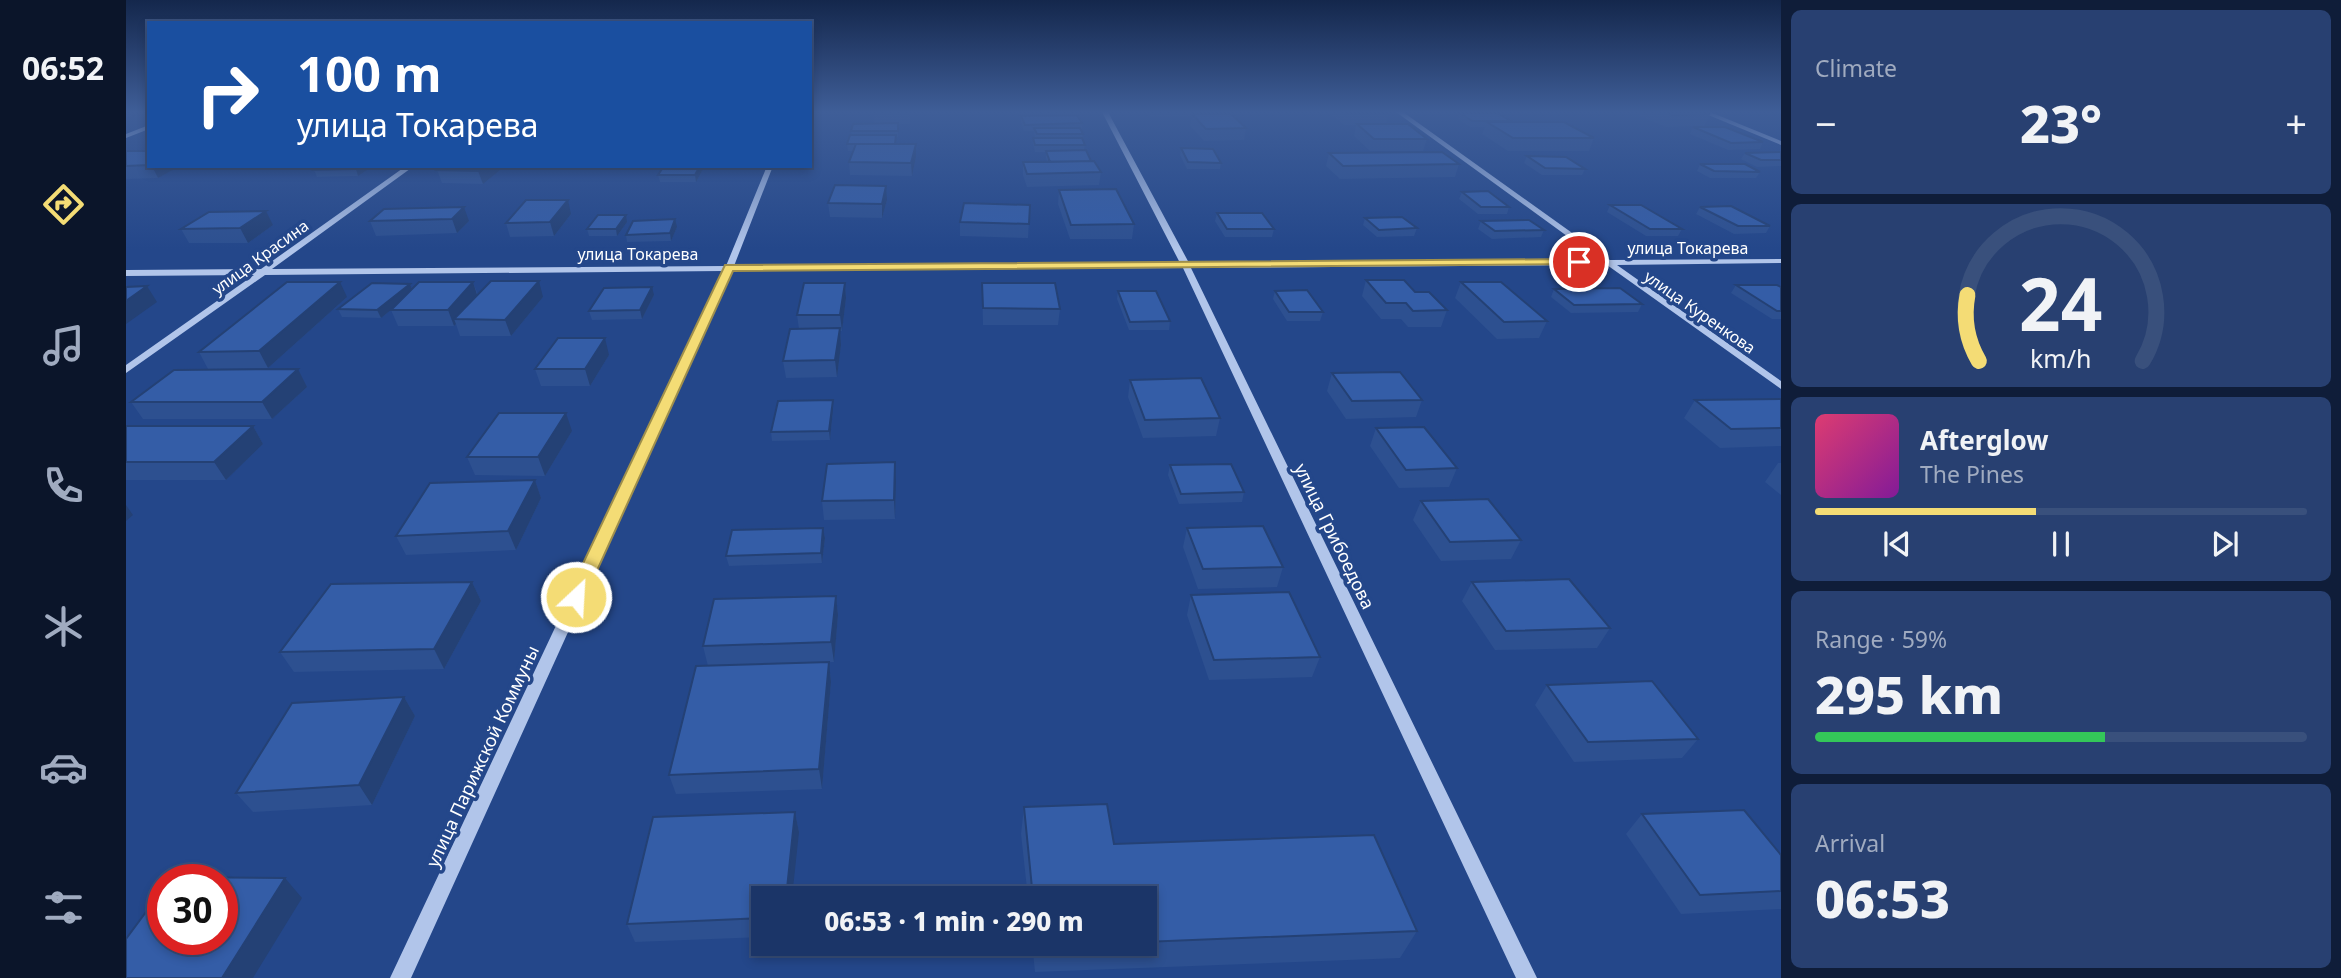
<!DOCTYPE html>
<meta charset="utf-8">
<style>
:root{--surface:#1b3568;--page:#284071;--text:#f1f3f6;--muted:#a0abc0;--line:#39507c;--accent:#f4dc75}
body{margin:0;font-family:"Noto Sans",sans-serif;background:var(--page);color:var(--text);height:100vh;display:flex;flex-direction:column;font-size:26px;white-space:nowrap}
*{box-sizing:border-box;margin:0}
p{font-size:23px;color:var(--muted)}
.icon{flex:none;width:38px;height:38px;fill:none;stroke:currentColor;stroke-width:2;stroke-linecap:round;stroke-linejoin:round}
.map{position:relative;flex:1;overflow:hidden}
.sheet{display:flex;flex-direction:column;gap:10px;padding:10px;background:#0f1d39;width:560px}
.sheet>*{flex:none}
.hud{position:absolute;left:21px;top:21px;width:665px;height:147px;border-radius:0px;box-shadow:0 4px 10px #0003,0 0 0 2px var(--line);background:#1a4fa0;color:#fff;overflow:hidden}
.speed{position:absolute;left:21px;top:864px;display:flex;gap:14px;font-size:35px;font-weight:700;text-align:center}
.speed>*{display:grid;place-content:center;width:91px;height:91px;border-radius:50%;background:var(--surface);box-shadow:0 4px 10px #0003,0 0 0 2px var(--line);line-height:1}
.speed .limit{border:10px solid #d22;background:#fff;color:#111}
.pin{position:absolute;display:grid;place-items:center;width:60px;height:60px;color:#fff;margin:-30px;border:4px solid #fff;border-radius:50%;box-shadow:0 2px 7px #0007}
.me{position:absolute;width:77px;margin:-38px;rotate:25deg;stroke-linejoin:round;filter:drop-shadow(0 0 5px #0008)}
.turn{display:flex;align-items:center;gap:24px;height:147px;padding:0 35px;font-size:32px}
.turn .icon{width:91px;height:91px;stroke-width:2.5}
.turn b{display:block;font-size:49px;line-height:60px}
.big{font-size:52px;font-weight:800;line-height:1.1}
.sheet .tile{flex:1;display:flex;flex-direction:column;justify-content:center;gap:10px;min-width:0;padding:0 24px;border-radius:10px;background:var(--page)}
.sheet .dial{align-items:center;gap:0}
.dial svg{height:182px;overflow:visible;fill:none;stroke:var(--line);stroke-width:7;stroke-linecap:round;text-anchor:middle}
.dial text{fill:var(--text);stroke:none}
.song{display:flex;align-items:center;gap:21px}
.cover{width:84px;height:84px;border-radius:10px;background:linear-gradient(135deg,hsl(340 70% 55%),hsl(290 70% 35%))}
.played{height:7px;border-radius:4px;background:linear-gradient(90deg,var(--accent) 45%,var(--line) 45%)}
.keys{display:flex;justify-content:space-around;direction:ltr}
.heat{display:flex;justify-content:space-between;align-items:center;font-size:38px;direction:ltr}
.charge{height:10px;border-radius:5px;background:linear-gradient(90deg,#34c759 59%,var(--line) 0)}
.trip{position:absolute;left:625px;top:886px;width:406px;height:70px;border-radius:0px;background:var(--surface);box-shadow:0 4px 10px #0003,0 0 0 2px var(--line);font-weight:800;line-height:70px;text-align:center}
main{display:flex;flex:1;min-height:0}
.tabs{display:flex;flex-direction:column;width:126px;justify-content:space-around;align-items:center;background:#0b152a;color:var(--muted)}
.tabs .icon{width:49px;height:49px}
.tabs .on{color:var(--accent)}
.tabs b{font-size:32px;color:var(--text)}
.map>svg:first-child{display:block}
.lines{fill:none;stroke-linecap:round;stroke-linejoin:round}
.minor{fill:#b1c5ea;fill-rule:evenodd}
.wall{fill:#2d5090}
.shaded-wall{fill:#244175}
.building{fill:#345da7;stroke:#244175;stroke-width:2}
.route{fill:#f4dc75;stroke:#9f8f4c;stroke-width:2}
.labels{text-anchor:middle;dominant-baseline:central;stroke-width:7;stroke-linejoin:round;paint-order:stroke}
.far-street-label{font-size:16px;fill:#fff;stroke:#24478a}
.street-label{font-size:18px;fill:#fff;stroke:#24478a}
</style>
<main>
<nav class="tabs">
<b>06:52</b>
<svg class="icon on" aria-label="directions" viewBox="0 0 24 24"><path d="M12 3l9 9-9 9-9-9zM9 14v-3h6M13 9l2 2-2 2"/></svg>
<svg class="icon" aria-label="music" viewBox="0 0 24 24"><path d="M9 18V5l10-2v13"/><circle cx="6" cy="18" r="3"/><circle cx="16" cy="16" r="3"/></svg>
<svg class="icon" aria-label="phone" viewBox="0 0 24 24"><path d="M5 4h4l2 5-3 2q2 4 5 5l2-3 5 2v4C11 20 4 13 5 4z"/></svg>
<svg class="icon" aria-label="climate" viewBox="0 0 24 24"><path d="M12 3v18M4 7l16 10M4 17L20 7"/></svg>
<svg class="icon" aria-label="car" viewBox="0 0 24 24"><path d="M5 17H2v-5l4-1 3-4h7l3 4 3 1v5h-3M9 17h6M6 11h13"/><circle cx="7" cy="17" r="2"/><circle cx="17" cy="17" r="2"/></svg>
<svg class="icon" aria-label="filters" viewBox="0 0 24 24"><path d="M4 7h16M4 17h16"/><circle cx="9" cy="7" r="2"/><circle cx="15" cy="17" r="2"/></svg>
</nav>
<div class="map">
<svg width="1655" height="978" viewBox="0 0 1655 978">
<rect width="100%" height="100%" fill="#24478a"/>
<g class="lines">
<path class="minor" d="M 976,112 L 982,112 L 1063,263 L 1474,260 L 1270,112 L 1277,112 L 1484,260 L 1655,259 L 1655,263 L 1491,265 L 1655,381 L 1655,389 L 1481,265 L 1065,268 L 1411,978 L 1390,978 L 1057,268 L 606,271 L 285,978 L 264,978 L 597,271 L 139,275 L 0,373 L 0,365 L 128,275 L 0,276 L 0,270 L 135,269 L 280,166 L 288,166 L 146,269 L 600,266 L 641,166 L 647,166 L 608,266 L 1054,263 Z
M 1575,112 L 1584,112 L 1655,141 L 1655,145 Z
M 23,125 L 23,129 L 0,138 L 0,134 Z"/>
</g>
<path class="wall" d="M 0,112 L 18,112 L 7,117 L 0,117 Z
M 747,112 L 784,112 L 784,124 L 772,124 L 772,137 L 770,137 L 770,144 L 790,144 L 790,157 L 786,176 L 724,175 L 723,162 L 727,151 L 722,151 L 721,144 L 726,135 L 725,131 L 748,123 Z
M 918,112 L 950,112 L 950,115 L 956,123 L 956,130 L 955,130 L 957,134 L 956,139 L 959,145 L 958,150 L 965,161 L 975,172 L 973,185 L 901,187 L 897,175 L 897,162 L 921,162 L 920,158 L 920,152 L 909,152 L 907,144 L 907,138 L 909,138 L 908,131 L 898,131 L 895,122 L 895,116 L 918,116 Z
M 1022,112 L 1074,112 L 1074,114 L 1120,128 L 1118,140 L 1078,141 L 1064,126 L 1066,116 L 1025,117 Z
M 1202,112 L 1262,112 L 1263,113 L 1260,124 L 1301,139 L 1297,151 L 1244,151 L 1228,136 L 1230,125 L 1218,125 Z
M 1509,112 L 1579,112 L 1584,114 L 1578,126 L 1540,127 L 1509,114 Z
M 1334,113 L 1385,121 L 1385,122 L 1468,138 L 1463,151 L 1382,151 L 1356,134 L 1359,127 L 1344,127 L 1332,119 Z
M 1567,127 L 1637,142 L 1634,149 L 1602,150 L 1564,134 Z
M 1055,148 L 1095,163 L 1094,169 L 1061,169 L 1054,155 Z
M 0,151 L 23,151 L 23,166 L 54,166 L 32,178 L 0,179 Z
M 1655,152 L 1655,166 L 1631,167 L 1615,159 L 1619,153 Z
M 1203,153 L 1333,164 L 1329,177 L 1214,179 L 1200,166 Z
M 1401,156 L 1459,169 L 1456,175 L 1416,175 L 1398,163 Z
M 1574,164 L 1634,172 L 1630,178 L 1584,178 L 1571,171 Z
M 194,166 L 243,166 L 244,168 L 232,176 L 191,177 L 188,170 Z
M 317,166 L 379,166 L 357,184 L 316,183 L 311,170 Z
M 577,169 L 570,182 L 534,182 L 532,175 Z
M 933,190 L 1008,224 L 1006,239 L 944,239 L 932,204 Z
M 1336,192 L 1383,207 L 1381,214 L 1352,214 L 1333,199 Z
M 761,200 L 756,218 L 704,217 L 702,203 Z
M 904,205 L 902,238 L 834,236 L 834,222 Z
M 1484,205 L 1556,229 L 1552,236 L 1520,236 L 1481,212 Z
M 1574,207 L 1644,226 L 1640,233 L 1608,234 L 1570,214 Z
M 258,209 L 343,221 L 331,233 L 250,236 L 244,221 Z
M 1091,213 L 1148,229 L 1146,237 L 1099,237 L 1089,221 Z
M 445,214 L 428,236 L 384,237 L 380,223 Z
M 1239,218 L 1291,228 L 1288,236 L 1251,237 L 1237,225 Z
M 1355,221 L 1418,230 L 1415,237 L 1366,239 L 1352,229 Z
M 501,222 L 491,236 L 463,236 L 461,229 Z
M 147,225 L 122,243 L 63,243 L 55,229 Z
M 551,227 L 545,241 L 501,242 L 500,235 Z
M 1240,280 L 1321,310 L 1315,327 L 1282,327 L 1275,319 L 1255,319 L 1236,296 Z
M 347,282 L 352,295 L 417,297 L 385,336 L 334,336 L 330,324 L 328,326 L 272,326 L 265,310 L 266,309 L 255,318 L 216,317 L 212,309 L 284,284 L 286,289 Z
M 1335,282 L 1421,321 L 1413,338 L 1371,339 L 1329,298 Z
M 719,283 L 720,298 L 716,331 L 714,331 L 715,345 L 711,377 L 660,378 L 657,361 L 673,329 L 671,315 Z
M 856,283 L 934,309 L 932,325 L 857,325 Z
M 1610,285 L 1655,287 L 1655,319 L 1646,319 L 1605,293 Z
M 1428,289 L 1516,304 L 1512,312 L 1445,313 L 1425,297 Z
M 992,291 L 1044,321 L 1043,330 L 1003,330 L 991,299 Z
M 1149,291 L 1197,312 L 1194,321 L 1161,321 L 1147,299 Z
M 528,295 L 516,319 L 466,320 L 463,311 Z
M 221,297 L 142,368 L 82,369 L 73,352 Z
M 483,355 L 464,386 L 415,386 L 409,369 Z
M 1206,373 L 1296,400 L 1290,417 L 1220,419 L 1201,391 Z
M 1004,380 L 1094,418 L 1090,436 L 1017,438 L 1002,397 Z
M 181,387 L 146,419 L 17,419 L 5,402 Z
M 1655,399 L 1655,446 L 1594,448 L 1558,418 L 1569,400 Z
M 707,409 L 704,440 L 646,441 L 645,432 Z
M 0,426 L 127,426 L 137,444 L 100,480 L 0,480 Z
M 1250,428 L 1331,468 L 1323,487 L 1273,488 L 1244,446 Z
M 446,431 L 419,476 L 349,475 L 341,457 Z
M 769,462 L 770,481 L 769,519 L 698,520 L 696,501 Z
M 1652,463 L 1655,463 L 1655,495 L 1639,482 Z
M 1044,465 L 1118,492 L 1116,502 L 1053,504 L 1042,475 Z
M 409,480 L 415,498 L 390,550 L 280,555 L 270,536 Z
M 1295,501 L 1395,540 L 1385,559 L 1315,561 L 1287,520 Z
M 697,528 L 699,538 L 696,563 L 603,566 L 600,556 Z
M 1061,528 L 1157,567 L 1151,587 L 1072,589 L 1057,547 Z
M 346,582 L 355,601 L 318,669 L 168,672 L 154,652 Z
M 1346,582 L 1484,628 L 1471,648 L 1369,650 L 1336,601 Z
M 1065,595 L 1194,657 L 1186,677 L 1083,680 L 1061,615 Z
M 710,596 L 712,615 L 708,662 L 703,662 L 705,682 L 696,789 L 550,794 L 543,775 L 582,666 L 577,646 Z
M 1421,685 L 1572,739 L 1556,758 L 1448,762 L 1409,705 Z
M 278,697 L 289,716 L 246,805 L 127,812 L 110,793 Z
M 898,807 L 988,844 L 1291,931 L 1274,958 L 909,972 L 906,943 L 1018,943 L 1018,898 L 902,898 L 895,834 Z
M 669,812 L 673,832 L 637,898 L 637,937 L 509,942 L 501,924 Z
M 1516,814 L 1655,855 L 1655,909 L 1555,914 L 1500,834 Z"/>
<path class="shaded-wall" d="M 4,112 L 18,112 L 7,117 Z
M 790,144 L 790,157 L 786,176 L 785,163 Z
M 26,166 L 54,166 L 32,178 Z
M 234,166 L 243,166 L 244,168 L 232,176 L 230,169 Z
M 358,166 L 379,166 L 357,184 L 352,171 Z
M 574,166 L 577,166 L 577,169 L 570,182 L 569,175 Z
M 760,186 L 761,200 L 756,218 L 756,204 Z
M 442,200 L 445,214 L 428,236 L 424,222 Z
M 338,207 L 343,221 L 331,233 L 326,219 Z
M 140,211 L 147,225 L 122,243 L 114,228 Z
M 500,215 L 501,222 L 491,236 L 490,229 Z
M 549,219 L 551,227 L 545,241 L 544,233 Z
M 413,281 L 417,297 L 385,336 L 379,320 Z
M 214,282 L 221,297 L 142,368 L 133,351 Z
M 347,282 L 352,298 L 328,319 L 330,324 L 328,326 L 322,310 Z
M 719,283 L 720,298 L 716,331 L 714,315 Z
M 284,284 L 287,292 L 255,318 L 251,310 Z
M 21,286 L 31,302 L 0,324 L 0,301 Z
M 526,287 L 528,295 L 516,319 L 514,310 Z
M 714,328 L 715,345 L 711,377 L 709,360 Z
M 479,338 L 483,355 L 464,386 L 459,369 Z
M 172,369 L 181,387 L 146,419 L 136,402 Z
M 707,400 L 707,409 L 704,440 L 703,431 Z
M 440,413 L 446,431 L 419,476 L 412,457 Z
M 127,426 L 137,444 L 100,480 L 88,462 Z
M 769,462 L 770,481 L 769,519 L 768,500 Z
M 409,480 L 415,498 L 390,550 L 382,531 Z
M 0,505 L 7,515 L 0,521 Z
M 697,528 L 699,538 L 696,563 L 695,553 Z
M 346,582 L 355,601 L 318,669 L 308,649 Z
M 710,596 L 712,615 L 708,662 L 705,642 Z
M 703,662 L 705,682 L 696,789 L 693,769 Z
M 278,697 L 289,716 L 246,805 L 233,785 Z
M 669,812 L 673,832 L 666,898 L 660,898 Z
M 159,878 L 176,898 L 127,978 L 96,978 Z"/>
<path class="building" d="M 1220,112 L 1262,112 L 1263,113 L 1221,114 Z
M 1539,112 L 1579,112 L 1584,114 L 1546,115 Z
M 1334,113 L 1371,113 L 1385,121 L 1346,121 Z
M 1066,114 L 1105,114 L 1120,128 L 1080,129 Z
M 951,115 L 956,123 L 899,125 L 895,116 Z
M 1361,122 L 1438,122 L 1468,138 L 1387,138 Z
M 772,123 L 772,131 L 725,131 L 727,124 Z
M 1231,124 L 1282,124 L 1301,139 L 1248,139 Z
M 1567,127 L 1599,127 L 1637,142 L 1605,143 Z
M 908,128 L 954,128 L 957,134 L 911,134 Z
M 724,135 L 770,135 L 769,144 L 721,144 Z
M 907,138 L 956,138 L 959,145 L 909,145 Z
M 730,144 L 790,144 L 785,163 L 723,162 Z
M 1055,148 L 1087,149 L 1095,163 L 1062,162 Z
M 960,150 L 965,161 L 924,162 L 920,151 Z
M 0,151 L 23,151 L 23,165 L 0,166 Z
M 1316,152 L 1333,164 L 1217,166 L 1203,153 Z
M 1655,152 L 1655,160 L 1635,160 L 1619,153 Z
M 1401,156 L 1440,157 L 1459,169 L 1419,168 Z
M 968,161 L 975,172 L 901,174 L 897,162 Z
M 1574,164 L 1619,164 L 1634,172 L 1588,171 Z
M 194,166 L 234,166 L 230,169 L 188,170 Z
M 317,166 L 358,166 L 352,171 L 311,170 Z
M 538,166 L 574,166 L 569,175 L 532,175 Z
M 709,185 L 760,186 L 756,204 L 702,203 Z
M 990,189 L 1008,224 L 945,225 L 933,190 Z
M 1362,191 L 1383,207 L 1355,207 L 1336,192 Z
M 400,200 L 442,200 L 424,222 L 380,223 Z
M 838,203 L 904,205 L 903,224 L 834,222 Z
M 1484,205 L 1515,205 L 1556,229 L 1524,229 Z
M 1605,206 L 1644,226 L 1612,226 L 1574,207 Z
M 338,207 L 326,219 L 244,221 L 258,209 Z
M 140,211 L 114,228 L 55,229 L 83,212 Z
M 1091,213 L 1136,213 L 1148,229 L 1101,229 Z
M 472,215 L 500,215 L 490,229 L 461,229 Z
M 1276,217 L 1291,228 L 1253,230 L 1239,218 Z
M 549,219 L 544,233 L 500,235 L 507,221 Z
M 1403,220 L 1418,230 L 1369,231 L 1355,221 Z
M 1240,280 L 1278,280 L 1289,292 L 1303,292 L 1321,310 L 1287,311 L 1280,303 L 1260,303 Z
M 365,281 L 413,281 L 379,320 L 328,319 Z
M 161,282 L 214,282 L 133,351 L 73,352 Z
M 293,282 L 347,282 L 322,310 L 265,310 Z
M 1335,282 L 1375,282 L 1421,321 L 1378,322 Z
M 246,283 L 284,284 L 251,310 L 212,309 Z
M 678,283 L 719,283 L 714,315 L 671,315 Z
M 856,283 L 929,283 L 934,309 L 857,308 Z
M 1610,285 L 1651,285 L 1655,287 L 1655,311 L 1651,311 Z
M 21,286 L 0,301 L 0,287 Z
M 526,287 L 514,310 L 463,311 L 478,288 Z
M 1494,288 L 1516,304 L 1448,305 L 1428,289 Z
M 1181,290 L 1197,312 L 1163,312 L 1149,291 Z
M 992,291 L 1030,291 L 1044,321 L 1004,322 Z
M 714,328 L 709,360 L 657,361 L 664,329 Z
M 432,338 L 479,338 L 459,369 L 409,369 Z
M 172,369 L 136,402 L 5,402 L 48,370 Z
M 1274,372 L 1296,400 L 1226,401 L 1206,373 Z
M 1075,378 L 1094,418 L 1019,420 L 1004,380 Z
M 1655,399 L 1655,428 L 1605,429 L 1569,400 Z
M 707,400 L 703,431 L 645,432 L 652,401 Z
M 373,413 L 440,413 L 412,457 L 341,457 Z
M 0,426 L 127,426 L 88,462 L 0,462 Z
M 1298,427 L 1331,468 L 1280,470 L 1250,428 Z
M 769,462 L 768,500 L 696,501 L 701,464 Z
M 1105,464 L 1118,492 L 1055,494 L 1044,465 Z
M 409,480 L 382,531 L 270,536 L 304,483 Z
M 1362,499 L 1395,540 L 1324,542 L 1295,501 Z
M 1137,526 L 1157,567 L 1077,569 L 1061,528 Z
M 697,528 L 695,553 L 600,556 L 606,530 Z
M 1443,579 L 1484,628 L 1380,631 L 1346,582 Z
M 346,582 L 308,649 L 154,652 L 205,584 Z
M 1163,592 L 1194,657 L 1088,660 L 1065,595 Z
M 710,596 L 705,642 L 577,646 L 588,599 Z
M 703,662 L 693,769 L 543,775 L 570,666 Z
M 1526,681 L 1572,739 L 1462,742 L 1421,685 Z
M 278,697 L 233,785 L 110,793 L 166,703 Z
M 981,804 L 988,844 L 1248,835 L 1291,931 L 1018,942 L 1018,898 L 907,898 L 898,807 Z
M 1618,810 L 1655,855 L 1655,891 L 1574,895 L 1516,814 Z
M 669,812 L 660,898 L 637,898 L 637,918 L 501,924 L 527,817 Z
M 46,877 L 159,878 L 96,978 L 0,978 L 0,939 L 37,889 L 37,940 L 96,940 L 96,880 L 43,880 Z
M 912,943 L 987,943 L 913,946 Z"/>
<linearGradient id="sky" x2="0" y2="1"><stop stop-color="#14274c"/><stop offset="0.45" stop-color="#3f5e98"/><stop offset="1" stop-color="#3f5e98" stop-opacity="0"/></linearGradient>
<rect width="1655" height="249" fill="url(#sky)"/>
<path class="route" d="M 1453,259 L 1457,260 L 1457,264 L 607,271 L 459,597 L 456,602 L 443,602 L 441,597 L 599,265 Z"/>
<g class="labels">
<g class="far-street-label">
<text x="1562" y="248">улица Токарева</text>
<text x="512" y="254">улица Токарева</text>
<text transform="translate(134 257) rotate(-36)">улица Красина</text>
<text transform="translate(1574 312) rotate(35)">улица Куренкова</text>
</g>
<g class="street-label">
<text transform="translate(1209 536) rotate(64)">улица Грибоедова</text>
<text transform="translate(356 756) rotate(-65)">улица Парижской Коммуны</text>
</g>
</g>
</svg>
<div class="speed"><div class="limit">30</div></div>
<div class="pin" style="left:1453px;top:262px;background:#d93025"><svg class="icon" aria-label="arrive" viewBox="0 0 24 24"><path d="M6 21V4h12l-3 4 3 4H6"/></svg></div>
<svg class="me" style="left:450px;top:597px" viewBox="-20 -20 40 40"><circle r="17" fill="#f4dc75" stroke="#fff" stroke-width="3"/><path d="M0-11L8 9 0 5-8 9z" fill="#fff"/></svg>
<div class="trip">06:53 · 1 min · 290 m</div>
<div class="hud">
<div class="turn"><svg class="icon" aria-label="right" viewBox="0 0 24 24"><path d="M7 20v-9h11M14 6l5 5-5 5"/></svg><div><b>100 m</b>улица Токарева</div></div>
</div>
</div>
<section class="sheet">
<div class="tile"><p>Climate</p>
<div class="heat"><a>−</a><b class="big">23°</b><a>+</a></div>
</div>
<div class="tile dial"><svg viewBox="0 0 100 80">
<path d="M14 69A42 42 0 1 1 86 69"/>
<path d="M14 69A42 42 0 0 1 9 40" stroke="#f4dc75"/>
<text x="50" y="56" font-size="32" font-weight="700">24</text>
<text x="50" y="72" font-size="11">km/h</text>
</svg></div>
<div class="tile">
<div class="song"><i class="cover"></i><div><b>Afterglow</b><p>The Pines</p></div></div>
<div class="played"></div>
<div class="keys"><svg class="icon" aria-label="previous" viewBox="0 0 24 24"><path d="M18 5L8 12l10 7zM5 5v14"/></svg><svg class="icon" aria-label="pause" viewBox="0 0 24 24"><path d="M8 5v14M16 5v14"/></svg><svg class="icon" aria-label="next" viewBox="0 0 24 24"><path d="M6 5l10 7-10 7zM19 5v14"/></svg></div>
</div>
<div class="tile"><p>Range · 59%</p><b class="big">295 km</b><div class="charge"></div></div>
<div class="tile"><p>Arrival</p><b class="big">06:53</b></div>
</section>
</main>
